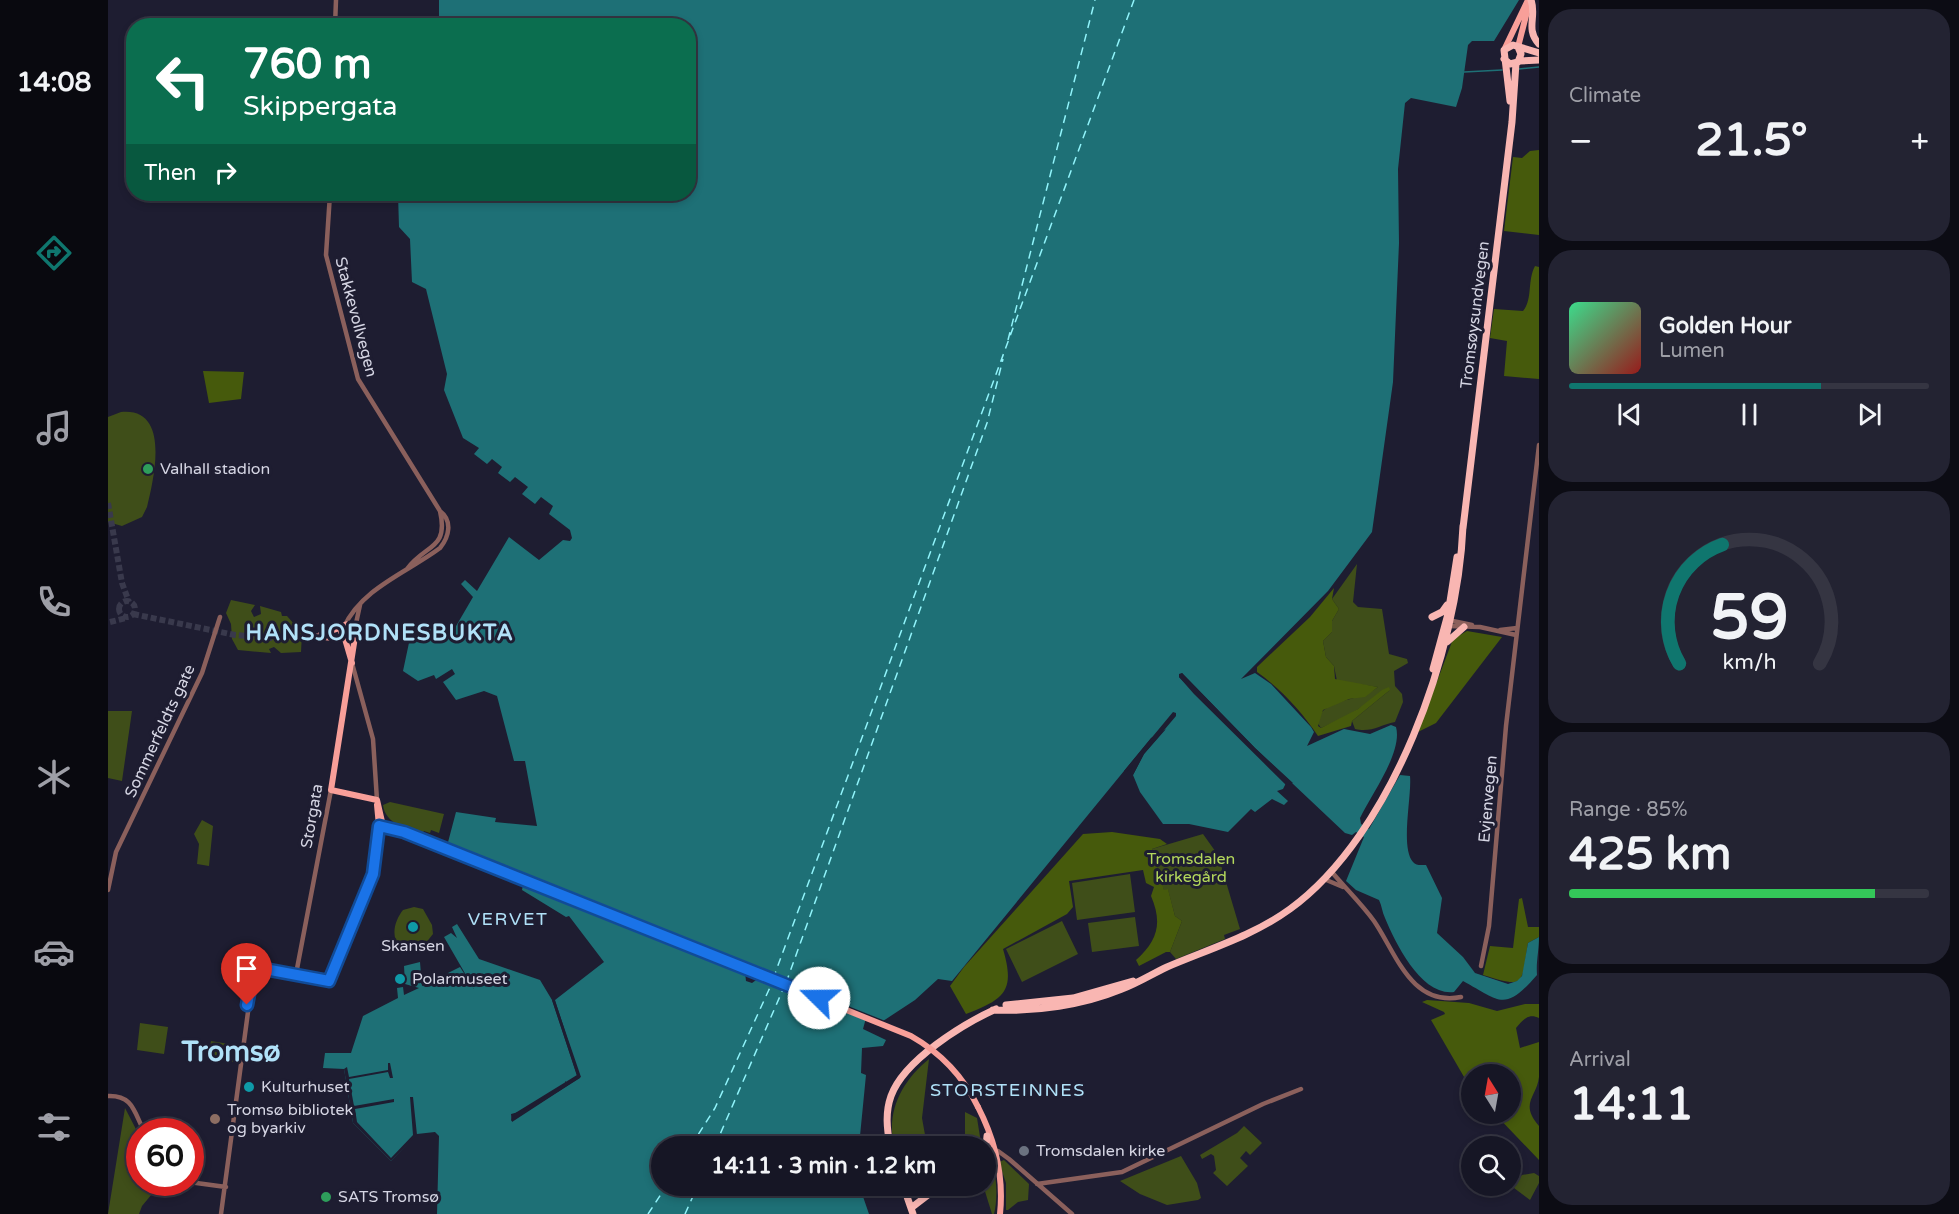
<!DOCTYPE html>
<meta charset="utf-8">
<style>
:root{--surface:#161625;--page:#232332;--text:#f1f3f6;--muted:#9e9fa7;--line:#353542;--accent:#0f766e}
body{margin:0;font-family:"Varela Round",sans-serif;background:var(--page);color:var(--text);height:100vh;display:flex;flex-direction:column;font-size:22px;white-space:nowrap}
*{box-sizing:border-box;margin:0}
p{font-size:20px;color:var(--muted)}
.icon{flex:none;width:33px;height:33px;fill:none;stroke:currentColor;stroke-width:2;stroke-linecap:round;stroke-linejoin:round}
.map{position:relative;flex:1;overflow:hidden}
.drawer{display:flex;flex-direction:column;gap:9px;padding:9px;background:#0c0c14;width:420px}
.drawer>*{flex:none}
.banner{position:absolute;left:18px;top:18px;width:570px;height:183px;border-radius:24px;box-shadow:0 3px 9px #0003,0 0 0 2px var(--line);background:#0b6e4f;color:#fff;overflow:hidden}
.needle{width:39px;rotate:349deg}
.fabs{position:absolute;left:1353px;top:1064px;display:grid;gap:12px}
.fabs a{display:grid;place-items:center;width:60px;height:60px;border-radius:50%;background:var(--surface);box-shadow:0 3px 9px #0003,0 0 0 2px var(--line);font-size:30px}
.speed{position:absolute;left:18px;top:1118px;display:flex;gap:12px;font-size:30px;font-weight:700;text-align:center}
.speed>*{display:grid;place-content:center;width:78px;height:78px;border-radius:50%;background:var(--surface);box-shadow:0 3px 9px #0003,0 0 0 2px var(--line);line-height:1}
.speed .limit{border:9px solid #d22;background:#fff;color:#111}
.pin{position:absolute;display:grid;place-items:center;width:51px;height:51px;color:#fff;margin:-62px -26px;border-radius:50% 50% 50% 0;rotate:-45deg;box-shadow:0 0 6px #0007}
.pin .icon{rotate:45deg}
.me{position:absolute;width:66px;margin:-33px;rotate:292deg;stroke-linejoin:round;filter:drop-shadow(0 0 4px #0008)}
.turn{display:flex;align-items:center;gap:21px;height:126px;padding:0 18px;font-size:27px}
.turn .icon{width:78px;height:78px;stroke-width:2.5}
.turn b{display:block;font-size:42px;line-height:51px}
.then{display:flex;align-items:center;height:57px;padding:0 18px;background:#0003;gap:12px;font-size:22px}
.big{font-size:45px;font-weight:800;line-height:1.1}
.drawer .widget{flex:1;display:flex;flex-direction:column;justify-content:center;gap:9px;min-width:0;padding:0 21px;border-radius:24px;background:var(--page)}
.drawer .dial{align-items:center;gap:0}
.dial svg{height:156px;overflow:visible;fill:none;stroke:var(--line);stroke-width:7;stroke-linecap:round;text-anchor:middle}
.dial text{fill:var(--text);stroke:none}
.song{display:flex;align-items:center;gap:18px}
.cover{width:72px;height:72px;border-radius:9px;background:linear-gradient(135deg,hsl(150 70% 55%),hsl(0 70% 35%))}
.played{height:6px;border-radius:3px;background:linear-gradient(90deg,var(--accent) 70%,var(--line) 70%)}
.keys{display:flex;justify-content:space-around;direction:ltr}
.heat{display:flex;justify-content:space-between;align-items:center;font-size:33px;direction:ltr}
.charge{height:9px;border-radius:4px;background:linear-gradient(90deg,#34c759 85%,var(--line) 0)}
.trip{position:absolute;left:543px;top:1136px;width:345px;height:60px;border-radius:30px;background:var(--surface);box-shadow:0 3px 9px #0003,0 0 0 2px var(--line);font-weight:800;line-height:60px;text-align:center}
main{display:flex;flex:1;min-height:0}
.tabs{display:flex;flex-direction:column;width:108px;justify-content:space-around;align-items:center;background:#09090f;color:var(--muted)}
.tabs .icon{width:42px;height:42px}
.tabs .selected{color:var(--accent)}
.tabs b{font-size:27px;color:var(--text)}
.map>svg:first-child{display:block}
.green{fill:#3f4e19}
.forest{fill:#465a0c}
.water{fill:#1e7076}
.pier{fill:#1e1d31}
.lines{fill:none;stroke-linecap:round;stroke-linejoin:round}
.stream{stroke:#1e7076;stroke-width:1.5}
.ferry{stroke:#91f4fb;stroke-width:1.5;stroke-dasharray:8 6;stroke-linecap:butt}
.primary-tunnel{stroke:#39394c;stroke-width:6;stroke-dasharray:6 3;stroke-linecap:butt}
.tertiary{stroke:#8b605c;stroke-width:4.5}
.primary{stroke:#f89f99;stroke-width:6}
.trunk{stroke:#f9b6b2;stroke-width:7}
.primary-bridge{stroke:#f89f99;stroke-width:6}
.route-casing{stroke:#114b97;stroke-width:15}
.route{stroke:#1a73e8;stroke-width:10}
.leisure-dot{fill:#2e9e5b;stroke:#1e1d31;stroke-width:2}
.culture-dot{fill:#0f9aa8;stroke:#1e1d31;stroke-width:2}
.education-dot{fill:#8d6e63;stroke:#1e1d31;stroke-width:2}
.worship-dot{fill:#6b7280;stroke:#1e1d31;stroke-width:2}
.labels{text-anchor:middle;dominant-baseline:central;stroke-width:6;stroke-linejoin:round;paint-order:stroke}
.street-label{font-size:16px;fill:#d5d5e3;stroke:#1e1d31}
.poi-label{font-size:16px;fill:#d5d5e3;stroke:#1e1d31;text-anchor:start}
.park-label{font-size:16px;fill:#b4d85c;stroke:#1e1d31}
.neighbourhood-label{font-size:18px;letter-spacing:1.5px;fill:#b0e1f8;stroke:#1e1d31}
.district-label{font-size:22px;font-weight:bold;letter-spacing:1.5px;fill:#b0e1f8;stroke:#1e1d31}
.town-label{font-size:28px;font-weight:bold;fill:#b0e1f8;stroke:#1e1d31}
</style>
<main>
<nav class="tabs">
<b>14:08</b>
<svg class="icon selected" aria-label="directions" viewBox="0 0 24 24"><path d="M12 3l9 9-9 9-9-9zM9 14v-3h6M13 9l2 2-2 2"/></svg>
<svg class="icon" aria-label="music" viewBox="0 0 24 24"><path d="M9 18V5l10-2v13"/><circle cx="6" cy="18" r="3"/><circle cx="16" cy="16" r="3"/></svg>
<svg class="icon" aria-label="phone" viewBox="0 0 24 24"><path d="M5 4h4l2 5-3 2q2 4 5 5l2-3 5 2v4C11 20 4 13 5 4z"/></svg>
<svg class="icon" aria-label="climate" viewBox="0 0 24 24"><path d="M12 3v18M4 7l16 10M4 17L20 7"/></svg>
<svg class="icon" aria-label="car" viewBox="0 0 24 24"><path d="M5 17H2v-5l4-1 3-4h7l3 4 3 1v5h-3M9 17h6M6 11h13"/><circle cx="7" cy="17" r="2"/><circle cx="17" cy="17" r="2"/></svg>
<svg class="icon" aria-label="filters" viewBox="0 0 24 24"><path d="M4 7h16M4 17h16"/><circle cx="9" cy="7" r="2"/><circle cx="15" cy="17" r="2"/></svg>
</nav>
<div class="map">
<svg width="1431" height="1214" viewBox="0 0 1431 1214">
<rect width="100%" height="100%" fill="#1e1d31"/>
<path class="green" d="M 13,412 C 63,407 46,478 39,507 L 34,517 L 14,526 L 0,522 L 0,417 Z
M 1249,564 L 1245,602 L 1250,607 L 1274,609 L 1281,654 L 1299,659 L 1300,663 L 1286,671 L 1287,686 L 1294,694 L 1295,702 L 1287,722 C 1272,725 1263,733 1247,729 L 1244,721 L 1282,690 L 1237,717 L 1213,728 L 1209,722 C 1211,719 1213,712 1216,710 C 1233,697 1252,701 1270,687 L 1229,681 L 1226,666 L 1218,657 L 1215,641 L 1224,632 L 1224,621 L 1231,609 L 1224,599 Z
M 123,600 L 147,605 L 143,611 L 146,617 L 153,614 L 152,606 L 173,612 L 174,616 L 179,616 L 194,633 L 193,652 L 173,653 L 166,647 L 161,649 L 163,653 L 130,650 L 124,639 L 123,624 L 118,613 Z
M 0,711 L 24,711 L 14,781 L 0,778 Z
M 282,802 L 336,814 L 331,833 L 323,830 L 322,833 L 316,831 L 314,834 C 300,829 277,824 275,805 Z
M 94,820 L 105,826 L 101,866 L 89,864 L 91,844 L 86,834 Z
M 1095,834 L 1110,855 L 1132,929 L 1116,935 L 1117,939 L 1068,959 L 1062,952 L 1074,921 L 1067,916 L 1060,890 L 1056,891 L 1044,849 Z
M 1022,874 L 1027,912 L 969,920 L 964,883 Z
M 306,907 L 315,909 L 324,925 L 325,934 L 317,944 L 292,947 C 282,936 287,920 295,910 Z
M 1027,917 L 1031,946 L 984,952 L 980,923 Z
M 954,921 L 970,954 L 914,982 L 898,949 Z
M 32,1023 L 60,1027 L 56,1054 L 29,1050 Z
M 103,1041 L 127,1045 L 126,1062 L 100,1058 Z
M 821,1059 L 814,1118 L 819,1146 L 786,1146 C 778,1111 794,1081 821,1059 Z
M 17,1108 L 31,1135 L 32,1182 L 54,1182 L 34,1206 L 31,1214 L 0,1214 Z
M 857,1112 L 869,1118 L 873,1143 L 859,1146 L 854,1138 L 857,1136 Z
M 1136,1126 L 1154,1143 L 1142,1155 L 1138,1151 L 1132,1158 L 1140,1166 L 1119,1186 L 1105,1173 L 1108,1170 L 1106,1156 L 1103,1154 L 1094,1159 L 1092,1155 L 1129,1133 Z
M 878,1155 C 890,1166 890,1199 886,1214 L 884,1214 L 875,1185 L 878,1185 Z
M 1073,1156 L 1089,1183 L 1093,1198 L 1090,1200 L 1059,1205 L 1032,1194 L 1012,1181 Z
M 896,1160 L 921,1184 L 920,1200 L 910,1202 L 900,1210 L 898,1210 L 898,1183 L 891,1162 Z
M 1426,1173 L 1431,1176 L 1431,1183 L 1422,1200 L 1406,1188 L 1406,1184 L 1414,1175 Z"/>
<path class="forest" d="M 1431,150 L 1431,235 L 1396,231 L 1405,157 L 1414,158 L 1422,151 Z
M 1427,266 L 1431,267 L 1431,379 L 1396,376 L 1399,341 L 1382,338 L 1386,309 L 1415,311 C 1425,299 1419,281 1427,266 Z
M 95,371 L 136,372 L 133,399 L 101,403 Z
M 1226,588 L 1224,599 L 1231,609 L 1224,621 L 1224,632 L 1215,641 L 1218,657 L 1226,666 L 1227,679 L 1270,687 L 1257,697 L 1241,699 L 1215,710 L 1210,726 L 1213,728 L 1250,709 L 1274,690 L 1281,687 L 1282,690 L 1244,721 L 1243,726 L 1210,736 C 1195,713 1172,688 1149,672 L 1149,667 L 1202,617 Z
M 1359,631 L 1394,637 L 1328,723 L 1310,732 L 1345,639 Z
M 1004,832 L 1052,839 L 1059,844 L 1044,849 L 1056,890 L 1060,889 L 1067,916 L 1074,921 L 1062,952 L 1058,952 L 1031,966 L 1028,960 C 1049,941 1055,924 1043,896 L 1046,887 L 1038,883 L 1035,870 L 961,881 L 965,907 L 959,914 L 895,949 C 907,990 898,999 858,1014 L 842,986 L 856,967 L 975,834 Z
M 1414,898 L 1420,927 L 1431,927 L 1431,937 L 1420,943 C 1413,984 1419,989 1375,975 L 1382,946 L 1405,948 L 1411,899 Z
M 1319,1000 L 1361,1003 L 1389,1011 L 1417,1004 L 1431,1004 L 1431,1018 C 1420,1013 1415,1020 1408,1028 L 1412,1048 L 1431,1042 C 1431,1053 1431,1065 1431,1077 C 1429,1097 1411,1103 1431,1126 L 1431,1160 L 1386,1113 L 1402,1113 L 1402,1074 L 1364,1074 L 1363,1089 L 1323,1020 L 1337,1014 L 1336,1012 L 1314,1002 Z"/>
<path class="water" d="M 331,0 L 1411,0 L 1386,41 L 1364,41 L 1360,45 L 1354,88 L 1348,107 L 1303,98 L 1297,103 L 1290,169 L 1291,243 L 1285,382 L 1264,532 L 1220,591 L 1133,679 L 1147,673 L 1163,684 L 1203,727 L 1206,732 L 1199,746 L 1236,729 L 1262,734 L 1283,725 L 1288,727 C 1295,752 1263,795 1252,818 L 1253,824 L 1261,829 L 1292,775 L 1302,776 C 1304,796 1292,847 1305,862 C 1308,866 1313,865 1318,865 L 1334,898 L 1329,933 L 1355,957 L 1367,973 L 1400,984 L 1409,981 L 1414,976 L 1420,943 L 1431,937 C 1431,951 1428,961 1429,975 C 1396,1013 1392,1001 1355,981 L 1346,992 C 1313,996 1288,944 1277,918 C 1274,912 1274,906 1271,900 L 1248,890 L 1238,881 L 1256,837 L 1248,832 L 1244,835 L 1237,833 L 1147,748 L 1074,673 L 1071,677 L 1178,783 L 1175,789 L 1169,791 L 1180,801 L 1176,805 L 1164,799 L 1147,812 L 1143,809 L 1120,832 L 1081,824 L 1055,824 L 1032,792 L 1025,775 L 1036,754 L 1058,729 L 1043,738 L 844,981 L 830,979 L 807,1000 L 772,1023 L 758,1018 L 755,1029 L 778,1040 L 775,1046 L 754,1048 L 753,1073 L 758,1075 L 751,1146 L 554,1146 L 554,1185 L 751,1185 L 761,1214 L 329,1214 L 331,1136 L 327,1132 L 309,1134 L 283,1161 L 245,1123 L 236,1069 L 215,1068 L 217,1053 L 243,1053 L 255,1016 L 290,998 L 289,988 L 295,987 L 296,995 L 311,988 L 297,984 L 296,966 L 312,962 L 314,986 L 352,967 L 366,989 L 336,937 L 343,933 L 349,938 L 344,927 L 349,924 L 371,959 L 432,980 L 444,1000 L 469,1075 L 404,1115 L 403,1121 L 472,1078 L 447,1000 L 496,962 L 461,916 L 458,917 L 414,890 L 417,875 L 361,852 L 357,859 L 339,846 L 348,812 L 388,818 L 387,822 L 429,826 L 417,761 L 406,761 L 389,696 L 376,691 L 348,700 L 335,682 L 347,674 L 344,669 L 328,679 L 326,675 L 310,681 L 295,671 L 302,638 L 311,638 L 315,622 L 344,633 L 365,597 L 353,584 L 357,580 L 369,591 L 401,537 L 431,560 L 455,540 L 462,541 L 464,538 L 462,530 L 441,514 L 445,506 L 433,497 L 427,504 L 414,494 L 420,487 L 407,477 L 402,482 L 390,473 L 394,467 L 384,459 L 379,464 L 366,454 L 371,448 L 355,438 L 336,390 L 339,374 L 318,289 L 304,282 L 302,239 L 291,227 L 290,194 L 580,194 L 580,26 L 331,25 Z"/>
<path class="pier" d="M 1074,673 L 1147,748 L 1185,783 L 1178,785 L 1086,694 L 1071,677 L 1071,674 Z
M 1065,712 L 1068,713 L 1068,716 L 1036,754 L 1025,775 L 1022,773 L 1025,765 L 1019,772 L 1016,771 Z
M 336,844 L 641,966 L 645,965 L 652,971 L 688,985 L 692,984 L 700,990 L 780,1022 L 772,1026 L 698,997 L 692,1002 L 686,1000 L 683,996 L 685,992 L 651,978 L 644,983 L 638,981 L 637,972 L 412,882 L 414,877 L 362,856 L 360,861 L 336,852 Z
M 444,1000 L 447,1001 L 473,1077 L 404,1122 L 403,1114 L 415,1111 L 457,1084 L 457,1081 L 459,1083 L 469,1076 Z
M 280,1063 L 282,1063 L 285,1078 L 282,1078 L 280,1072 L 241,1079 L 246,1106 L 286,1099 L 286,1102 L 247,1109 L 249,1122 L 283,1158 L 305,1135 L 302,1097 L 305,1097 L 309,1135 L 283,1161 L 245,1123 L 236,1069 L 239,1067 L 241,1077 L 280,1070 Z"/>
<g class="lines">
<path class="stream" d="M 1411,69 L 1431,67
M 1356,72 L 1394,70"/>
<path class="ferry" d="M 900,340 L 987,0
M 665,979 L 1026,0
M 678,983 L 879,423 L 895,359
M 583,1146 L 607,1108 L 664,983
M 607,1146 L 676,987
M 540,1214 L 559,1185
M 577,1214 L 590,1185"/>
<path class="primary-tunnel" d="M 0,503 L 14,583 L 21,602
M11 609a8 8 0 1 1 16 0a8 8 0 1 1-16 0Z
M 25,614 L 127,635 L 162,638 L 203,636
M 2,622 L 18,618"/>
<path class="tertiary" d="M 227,26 L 228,0
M 222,194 L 218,255 L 250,379 L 332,511 C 345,521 341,537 332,548 C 300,572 254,588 236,627
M 299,569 C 317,544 341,550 332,511
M 1340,620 L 1364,625
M 1340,626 L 1372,627 L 1408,635
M 247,628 L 252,605
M 1392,630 L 1409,628
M 244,663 L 265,739 L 269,800
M 269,854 L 268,841 L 271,826
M 1223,871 C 1237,888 1253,903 1266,921 C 1288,953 1303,1007 1353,997
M 1216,879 L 1235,887
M 0,890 L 8,852 L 94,673 L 112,617
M 1373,966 L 1381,926 L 1398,726 L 1431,445
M 188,974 L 223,790
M 0,1096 C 25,1095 26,1112 36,1131
M 884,1151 L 890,1151 L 901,1159 L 964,1214
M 81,1182 L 118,1187
M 929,1184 L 1014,1172 L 1155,1104 L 1193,1089
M 113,1214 L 146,967 L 221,981 L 265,874 L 275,826"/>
<path class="primary" d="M 1410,47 L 1422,0
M 1397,48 L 1420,0
M233 632a8 8 0 1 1 16 0a8 8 0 1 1-16 0Z
M 213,634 L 235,627
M 203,636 L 237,639 L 244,663
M 247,637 L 223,790 L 269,800 L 275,826
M 269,805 L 271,826 L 293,831
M 870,1107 C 887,1140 896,1176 892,1214"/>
<path class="trunk" d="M 1423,0 C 1429,16 1417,29 1431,44
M 1396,59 L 1402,64 L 1410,62 L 1413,54 L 1410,47
M 1411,61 L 1431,60
M 1402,101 L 1396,50 L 1405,45 L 1431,53
M 1355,528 L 1404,122 L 1408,63
M 1324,617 L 1334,612 L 1339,605
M 1339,642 L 1356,627
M 1325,669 L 1340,614 L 1349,557
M 898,1005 L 965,998 L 1025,981
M 885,1010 C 928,1012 975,1005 1014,989 C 1030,983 1044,974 1059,967 C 1101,949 1145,936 1182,909 C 1285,834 1350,650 1355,526
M 782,1146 C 779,1129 777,1113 783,1096 C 796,1060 855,1024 888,1009
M 878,1147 L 879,1136
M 795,1185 L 805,1214
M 801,1185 L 813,1190 L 826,1188
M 803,1208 L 833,1185"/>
<path class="primary-bridge" d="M 293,831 L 803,1036 C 833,1053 855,1076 870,1107"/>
</g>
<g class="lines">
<defs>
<path id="route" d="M 139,1005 L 146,967 L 221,981 L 265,874 L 271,826 L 296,832 L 711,998"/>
</defs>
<use href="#route" class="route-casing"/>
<use href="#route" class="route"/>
</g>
<g class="leisure-dot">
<circle cx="40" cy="469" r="6"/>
<circle cx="218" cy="1197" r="6"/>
</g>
<g class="culture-dot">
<circle cx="305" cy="927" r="6"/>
<circle cx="292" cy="979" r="6"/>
<circle cx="141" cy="1087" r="6"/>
</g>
<circle class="education-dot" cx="107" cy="1119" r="6"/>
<circle class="worship-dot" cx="916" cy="1151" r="6"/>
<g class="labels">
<g class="street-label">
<text transform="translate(1367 315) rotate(-83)">Tromsøysundvegen</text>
<text transform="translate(248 317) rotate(75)">Stakkevollvegen</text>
<text transform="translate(52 731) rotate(-65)">Sommerfeldts gate</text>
<text transform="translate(1380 799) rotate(-85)">Evjenvegen</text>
<text transform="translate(204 816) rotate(-80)">Storgata</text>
</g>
<g class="poi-label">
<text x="52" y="469">Valhall stadion</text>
<text x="305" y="946" text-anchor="middle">Skansen</text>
<text x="304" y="979">Polarmuseet</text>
<text x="153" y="1087">Kulturhuset</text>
<text x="119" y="1110">Tromsø bibliotek<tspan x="119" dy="18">og byarkiv</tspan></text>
<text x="928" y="1151">Tromsdalen kirke</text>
<text x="230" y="1197">SATS Tromsø</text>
</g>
<g class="park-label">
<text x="1083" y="859">Tromsdalen<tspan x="1083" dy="18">kirkegård</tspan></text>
</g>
<g class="neighbourhood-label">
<text x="400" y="919">VERVET</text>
<text x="900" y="1090">STORSTEINNES</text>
</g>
<g class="district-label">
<text x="272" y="633">HANSJORDNESBUKTA</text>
</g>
<g class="town-label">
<text x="123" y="1052">Tromsø</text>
</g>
</g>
</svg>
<div class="fabs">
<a><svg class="needle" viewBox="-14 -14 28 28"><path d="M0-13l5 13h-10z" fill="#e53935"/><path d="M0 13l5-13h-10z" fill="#9e9fa7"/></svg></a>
<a><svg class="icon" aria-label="search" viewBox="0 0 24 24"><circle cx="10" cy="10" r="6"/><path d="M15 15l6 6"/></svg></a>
</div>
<div class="speed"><div class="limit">60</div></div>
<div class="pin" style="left:139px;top:1005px;background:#d93025"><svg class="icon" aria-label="arrive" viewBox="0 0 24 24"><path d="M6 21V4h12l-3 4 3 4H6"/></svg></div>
<svg class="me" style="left:711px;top:998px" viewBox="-20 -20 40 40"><circle r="19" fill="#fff"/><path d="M0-13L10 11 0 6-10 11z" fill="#1a73e8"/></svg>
<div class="trip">14:11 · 3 min · 1.2 km</div>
<div class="banner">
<div class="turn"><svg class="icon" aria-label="left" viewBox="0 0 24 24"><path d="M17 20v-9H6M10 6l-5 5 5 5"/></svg><div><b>760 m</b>Skippergata</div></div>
<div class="then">Then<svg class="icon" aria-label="right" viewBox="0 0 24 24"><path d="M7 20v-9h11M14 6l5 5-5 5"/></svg></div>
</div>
</div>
<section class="drawer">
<div class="widget"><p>Climate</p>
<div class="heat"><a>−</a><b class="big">21.5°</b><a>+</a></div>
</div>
<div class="widget">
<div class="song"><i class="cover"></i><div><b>Golden Hour</b><p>Lumen</p></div></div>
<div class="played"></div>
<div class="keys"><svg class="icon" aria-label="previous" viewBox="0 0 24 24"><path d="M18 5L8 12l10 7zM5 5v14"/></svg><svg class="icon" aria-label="pause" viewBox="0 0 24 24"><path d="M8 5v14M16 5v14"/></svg><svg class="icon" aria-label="next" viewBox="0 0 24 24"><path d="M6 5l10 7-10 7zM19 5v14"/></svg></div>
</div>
<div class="widget dial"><svg viewBox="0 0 100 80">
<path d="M14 69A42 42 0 1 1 86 69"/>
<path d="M14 69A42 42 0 0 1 36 8" stroke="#0f766e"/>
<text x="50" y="56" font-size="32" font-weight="700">59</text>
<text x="50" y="72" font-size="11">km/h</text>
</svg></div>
<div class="widget"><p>Range · 85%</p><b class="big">425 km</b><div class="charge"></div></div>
<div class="widget"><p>Arrival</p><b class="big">14:11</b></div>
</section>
</main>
